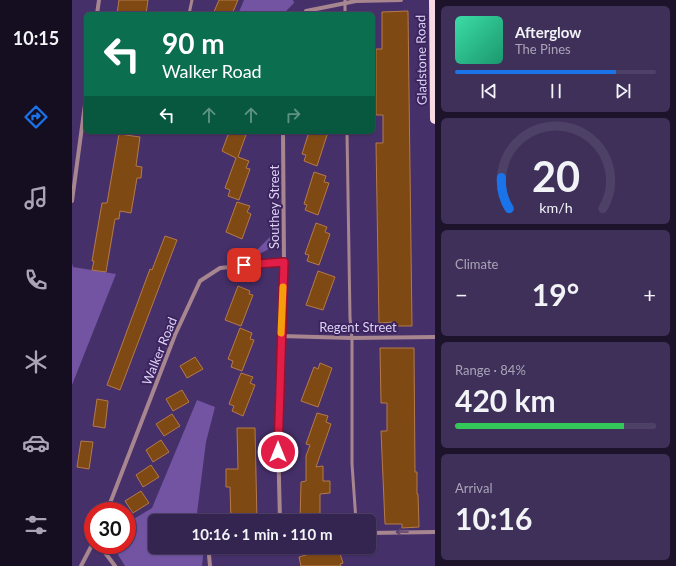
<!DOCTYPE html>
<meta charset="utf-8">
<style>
:root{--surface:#342450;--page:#3f305a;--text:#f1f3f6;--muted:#a9a4b7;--line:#4e4167;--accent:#1a73e8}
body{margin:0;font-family:Lato,sans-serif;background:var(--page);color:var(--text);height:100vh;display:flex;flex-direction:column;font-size:15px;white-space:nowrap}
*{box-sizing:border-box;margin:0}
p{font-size:13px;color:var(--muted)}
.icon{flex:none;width:22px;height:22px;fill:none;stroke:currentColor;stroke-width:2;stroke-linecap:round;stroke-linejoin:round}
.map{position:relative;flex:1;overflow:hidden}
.details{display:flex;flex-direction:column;gap:6px;padding:6px;background:#1d142c;width:241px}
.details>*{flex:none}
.guide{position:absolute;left:12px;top:12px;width:291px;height:122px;border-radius:6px;box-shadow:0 1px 3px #0004,0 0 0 1px var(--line);background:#0b6e4f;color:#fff;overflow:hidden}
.speed{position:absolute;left:12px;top:502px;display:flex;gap:8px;font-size:20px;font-weight:700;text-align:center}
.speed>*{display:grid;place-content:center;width:52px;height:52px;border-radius:50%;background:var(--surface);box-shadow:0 1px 3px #0004,0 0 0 1px var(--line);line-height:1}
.speed .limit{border:6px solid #d22;background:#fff;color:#111}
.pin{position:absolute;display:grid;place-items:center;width:34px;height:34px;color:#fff;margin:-17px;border-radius:8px;box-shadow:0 2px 6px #0006}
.me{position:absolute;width:44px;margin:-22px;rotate:0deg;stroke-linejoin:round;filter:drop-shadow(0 0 3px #0008)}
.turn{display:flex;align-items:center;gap:14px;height:84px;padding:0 12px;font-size:18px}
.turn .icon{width:52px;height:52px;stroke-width:2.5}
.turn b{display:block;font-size:28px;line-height:34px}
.lanes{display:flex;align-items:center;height:38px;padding:0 12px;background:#0003;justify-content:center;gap:20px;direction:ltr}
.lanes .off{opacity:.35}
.big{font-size:30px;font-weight:700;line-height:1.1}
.details .widget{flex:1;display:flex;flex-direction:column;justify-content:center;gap:6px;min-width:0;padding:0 14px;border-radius:6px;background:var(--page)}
.details .dial{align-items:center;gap:0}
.dial svg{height:104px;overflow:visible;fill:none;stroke:var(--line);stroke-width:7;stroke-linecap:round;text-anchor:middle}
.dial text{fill:var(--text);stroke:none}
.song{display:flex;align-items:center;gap:12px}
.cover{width:48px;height:48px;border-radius:6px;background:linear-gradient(135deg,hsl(160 70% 55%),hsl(160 70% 35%))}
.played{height:4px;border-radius:2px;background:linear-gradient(90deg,var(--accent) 80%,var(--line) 80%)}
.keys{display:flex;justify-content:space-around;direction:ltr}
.heat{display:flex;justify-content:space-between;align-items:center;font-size:22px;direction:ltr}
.charge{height:6px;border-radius:3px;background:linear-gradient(90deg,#34c759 84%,var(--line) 0)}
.trip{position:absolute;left:76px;top:514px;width:228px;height:40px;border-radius:6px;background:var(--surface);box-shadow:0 1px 3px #0004,0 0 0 1px var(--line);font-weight:700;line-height:40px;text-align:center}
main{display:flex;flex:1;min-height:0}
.tab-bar{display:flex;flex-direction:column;width:72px;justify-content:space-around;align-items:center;background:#150e20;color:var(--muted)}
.tab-bar .icon{width:28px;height:28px}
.tab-bar .current{color:var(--accent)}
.tab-bar b{font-size:18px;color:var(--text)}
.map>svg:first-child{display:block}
.green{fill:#7254a3}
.building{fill:#7f4914;stroke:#b47a49}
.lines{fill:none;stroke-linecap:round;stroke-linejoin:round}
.lane{stroke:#a88690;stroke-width:3}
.street{stroke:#a88690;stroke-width:4}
.primary{stroke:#f7dae2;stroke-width:10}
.oneway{stroke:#5c426d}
.route-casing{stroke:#92132f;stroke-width:10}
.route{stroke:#e11d48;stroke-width:7}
.slow{stroke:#f59e0b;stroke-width:7}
.labels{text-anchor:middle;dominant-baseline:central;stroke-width:4;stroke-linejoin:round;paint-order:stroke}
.street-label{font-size:13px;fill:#ddd2f5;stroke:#3c255e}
</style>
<main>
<nav class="tab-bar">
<b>10:15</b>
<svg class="icon current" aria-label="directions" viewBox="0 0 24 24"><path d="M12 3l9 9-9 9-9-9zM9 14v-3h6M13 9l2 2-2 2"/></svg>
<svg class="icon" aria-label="music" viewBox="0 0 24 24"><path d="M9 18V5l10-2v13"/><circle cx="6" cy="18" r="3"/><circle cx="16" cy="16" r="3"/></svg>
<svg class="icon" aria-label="phone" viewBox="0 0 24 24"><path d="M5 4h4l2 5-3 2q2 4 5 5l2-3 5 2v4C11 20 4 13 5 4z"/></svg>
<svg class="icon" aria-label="climate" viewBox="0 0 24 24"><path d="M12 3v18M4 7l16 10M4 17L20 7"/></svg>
<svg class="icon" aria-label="car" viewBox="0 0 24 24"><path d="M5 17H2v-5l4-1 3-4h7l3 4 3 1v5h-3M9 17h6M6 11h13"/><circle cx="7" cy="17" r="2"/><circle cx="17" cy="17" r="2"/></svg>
<svg class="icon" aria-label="filters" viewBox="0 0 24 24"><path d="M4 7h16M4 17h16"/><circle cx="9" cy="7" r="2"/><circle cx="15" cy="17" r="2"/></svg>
</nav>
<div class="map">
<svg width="363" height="566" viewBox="0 0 363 566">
<rect width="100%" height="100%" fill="#46306a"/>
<path class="green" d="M 172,0 L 221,0 L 222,3 L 211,14 L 166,14 Z
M 199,236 C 205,249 189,254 179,256 Z
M 0,263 L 1,267 L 44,274 L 0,385 Z
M 125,400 L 143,407 L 134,442 L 124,521 L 83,521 L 83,547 L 132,547 L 130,566 L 53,566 L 40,545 L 55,545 L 55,523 L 80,508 Z"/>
<path class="building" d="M 47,0 L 76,0 L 74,14 L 45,14 Z
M 147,0 L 166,0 L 160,14 L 141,14 Z
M 336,11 L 340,326 L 322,326 L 322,322 L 307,323 L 304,143 L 311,143 L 311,115 L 304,115 L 304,49 L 310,49 L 310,12 Z
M 157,132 L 175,132 L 166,157 L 177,161 L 174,168 L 178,169 L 167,200 L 156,196 L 158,190 L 153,188 L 164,158 L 150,151 Z
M 237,132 L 256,132 L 245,166 L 232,161 L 234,155 L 230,154 Z
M 47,134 L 68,137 L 64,166 L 70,167 L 69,178 L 65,178 L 59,213 L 48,211 L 47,219 L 43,219 L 34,272 L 20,270 L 22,261 L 20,261 L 30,203 L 35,203 Z
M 242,172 L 254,176 L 252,182 L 257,183 L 246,215 L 233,210 L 235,205 L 232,204 Z
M 165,202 L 178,206 L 175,212 L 179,214 L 170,239 L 154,232 Z
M 244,223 L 255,227 L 253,232 L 258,234 L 247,265 L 235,261 L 237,255 L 233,254 Z
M 93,236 L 105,240 L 48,390 L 35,385 L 78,269 L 80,270 Z
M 246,271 L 263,277 L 251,310 L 234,305 Z
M 166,286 L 178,291 L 177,294 L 181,295 L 169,326 L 153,320 Z
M 168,328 L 180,333 L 178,339 L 182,340 L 170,371 L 159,367 L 161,361 L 156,359 Z
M 308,348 L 342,348 L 343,472 L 345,472 L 345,494 L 346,494 L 347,527 L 330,528 L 330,524 L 313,524 L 309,431 L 315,431 L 315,403 L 309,403 Z
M 123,357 L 131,369 L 115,378 L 108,366 Z
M 248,363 L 260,368 L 246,407 L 229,401 L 242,367 L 246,369 Z
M 169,373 L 181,377 L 178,383 L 183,385 L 171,416 L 160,411 L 162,406 L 157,404 Z
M 110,390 L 117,402 L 101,411 L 94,399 Z
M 25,399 L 36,401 L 33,428 L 21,426 Z
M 245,413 L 256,416 L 254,422 L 259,424 L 244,467 L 251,466 L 251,481 L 258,481 L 258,493 L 248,494 L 248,516 L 244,516 L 244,521 L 228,521 L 229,482 L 234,481 L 234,456 L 238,445 L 234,444 Z
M 100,414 L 108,426 L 92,436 L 84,424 Z
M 165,428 L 183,428 L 185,521 L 159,521 L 158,487 L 154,487 L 154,469 L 166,469 Z
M 89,440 L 97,452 L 81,462 L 74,450 Z
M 9,441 L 21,442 L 17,469 L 5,467 Z
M 79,465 L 87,477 L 71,487 L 64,475 Z
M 69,491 L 77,503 L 61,513 L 53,501 Z
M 261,547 L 266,547 L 271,563 L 268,564 L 269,566 L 229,566 L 227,557 Z"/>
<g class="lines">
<path class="lane" d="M 273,0 L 273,14
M 117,14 L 120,0
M 275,132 L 278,318 L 280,338 L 280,464 L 284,521"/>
<path class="street" d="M 25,14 L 27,0
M 232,14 L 234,11 L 284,1 L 329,0
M 0,201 L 14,97
M 209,336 L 280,338 L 363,337
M 35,511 L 103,335 L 128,281 L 148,268 L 212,262
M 208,521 L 206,439 L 212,262 L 211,132
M 297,533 L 363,532
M 20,545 L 31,550 L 43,566
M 137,555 L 138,566
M 9,566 L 21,543"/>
<path class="primary" d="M 362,0 L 363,119"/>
</g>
<defs><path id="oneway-shaft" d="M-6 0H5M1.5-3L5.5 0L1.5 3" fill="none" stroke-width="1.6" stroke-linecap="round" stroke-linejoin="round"/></defs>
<use class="oneway" href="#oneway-shaft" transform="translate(330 532) rotate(180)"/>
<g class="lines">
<defs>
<path id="route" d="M 172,265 L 212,262 L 206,452"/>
</defs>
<use href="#route" class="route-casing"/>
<use href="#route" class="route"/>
<path class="slow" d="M 209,333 L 211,287"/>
</g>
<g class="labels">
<g class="street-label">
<text transform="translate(349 60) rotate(-91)">Gladstone Road</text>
<text transform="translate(202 207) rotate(-90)">Southey Street</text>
<text x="286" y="327">Regent Street</text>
<text transform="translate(87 351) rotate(-68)">Walker Road</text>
</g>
</g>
</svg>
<div class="speed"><div class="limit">30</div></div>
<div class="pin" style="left:172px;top:265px;background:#d93025"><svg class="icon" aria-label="arrive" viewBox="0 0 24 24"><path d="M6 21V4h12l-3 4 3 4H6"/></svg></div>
<svg class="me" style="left:206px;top:452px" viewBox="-20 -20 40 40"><circle r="17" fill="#e11d48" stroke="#fff" stroke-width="3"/><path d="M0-11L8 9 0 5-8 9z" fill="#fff"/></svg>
<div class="trip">10:16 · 1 min · 110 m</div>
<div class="guide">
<div class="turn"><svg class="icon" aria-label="left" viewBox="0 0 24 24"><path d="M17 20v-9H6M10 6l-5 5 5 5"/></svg><div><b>90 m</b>Walker Road</div></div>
<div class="lanes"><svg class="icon" aria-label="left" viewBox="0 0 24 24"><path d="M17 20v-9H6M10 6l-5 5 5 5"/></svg><svg class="icon off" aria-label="ahead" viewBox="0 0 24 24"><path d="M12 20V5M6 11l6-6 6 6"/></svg><svg class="icon off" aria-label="ahead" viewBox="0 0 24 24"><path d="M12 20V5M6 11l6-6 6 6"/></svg><svg class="icon off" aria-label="right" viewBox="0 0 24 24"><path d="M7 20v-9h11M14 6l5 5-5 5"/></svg></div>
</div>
</div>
<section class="details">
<div class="widget">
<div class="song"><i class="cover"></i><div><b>Afterglow</b><p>The Pines</p></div></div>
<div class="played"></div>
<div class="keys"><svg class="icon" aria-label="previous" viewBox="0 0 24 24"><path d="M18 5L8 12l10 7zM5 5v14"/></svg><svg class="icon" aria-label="pause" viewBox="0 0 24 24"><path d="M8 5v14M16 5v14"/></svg><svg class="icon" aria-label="next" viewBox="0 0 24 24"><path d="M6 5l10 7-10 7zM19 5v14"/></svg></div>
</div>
<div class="widget dial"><svg viewBox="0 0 100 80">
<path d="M14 69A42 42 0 1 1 86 69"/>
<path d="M14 69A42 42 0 0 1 8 45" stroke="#1a73e8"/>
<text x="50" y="56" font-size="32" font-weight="700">20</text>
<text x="50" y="72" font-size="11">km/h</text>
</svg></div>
<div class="widget"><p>Climate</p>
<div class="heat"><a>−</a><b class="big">19°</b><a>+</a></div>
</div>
<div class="widget"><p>Range · 84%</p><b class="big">420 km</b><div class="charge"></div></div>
<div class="widget"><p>Arrival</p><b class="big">10:16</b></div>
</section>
</main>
